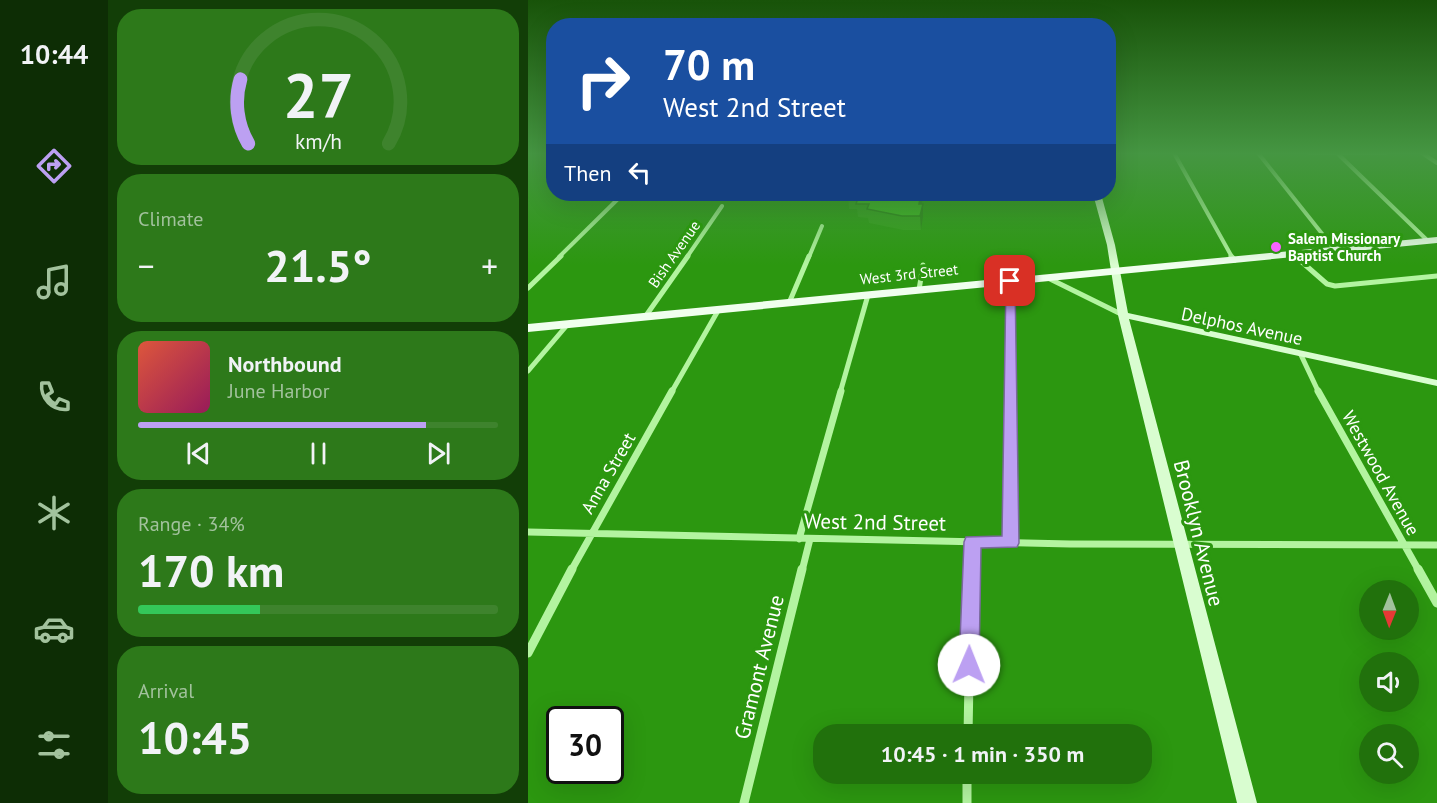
<!DOCTYPE html>
<meta charset="utf-8">
<style>
:root{--surface:#21710c;--page:#2d791a;--text:#f1f3f6;--muted:#a2c29d;--line:#3e832d;--accent:#bca0f2}
body{margin:0;font-family:"PT Sans",sans-serif;background:var(--page);color:var(--text);height:100vh;display:flex;flex-direction:column;font-size:22px;white-space:nowrap}
*{box-sizing:border-box;margin:0}
p{font-size:20px;color:var(--muted)}
.icon{flex:none;width:33px;height:33px;fill:none;stroke:currentColor;stroke-width:2;stroke-linecap:round;stroke-linejoin:round}
.map{position:relative;flex:1;overflow:hidden}
.drawer{display:flex;flex-direction:column;gap:9px;padding:9px;background:#123e07;width:420px}
.drawer>*{flex:none}
.banner{position:absolute;left:18px;top:18px;width:570px;height:183px;border-radius:24px;box-shadow:0 6px 24px #0002;background:#1a4fa0;color:#fff;overflow:hidden}
.needle{width:39px;rotate:181deg}
.buttons{position:absolute;left:831px;top:580px;display:grid;gap:12px}
.buttons a{display:grid;place-items:center;width:60px;height:60px;border-radius:50%;background:var(--surface);box-shadow:0 6px 24px #0002;font-size:30px}
.speed{position:absolute;left:18px;top:706px;display:flex;gap:12px;font-size:30px;font-weight:700;text-align:center}
.speed>*{display:grid;place-content:center;width:78px;height:78px;border-radius:50%;background:var(--surface);box-shadow:0 6px 24px #0002;line-height:1}
.speed .limit{border:3px solid #111;border-radius:9px;background:#fff;color:#111}
.pin{position:absolute;display:grid;place-items:center;width:51px;height:51px;color:#fff;margin:-26px;border-radius:12px;box-shadow:0 3px 9px #0006}
.me{position:absolute;width:66px;margin:-33px;rotate:1deg;stroke-linejoin:round;filter:drop-shadow(0 0 4px #0008)}
.turn{display:flex;align-items:center;gap:21px;height:126px;padding:0 18px;font-size:27px}
.turn .icon{width:78px;height:78px;stroke-width:2.5}
.turn b{display:block;font-size:42px;line-height:51px}
.then{display:flex;align-items:center;height:57px;padding:0 18px;background:#0003;gap:12px;font-size:22px}
.big{font-size:45px;font-weight:800;line-height:1.1}
.drawer .tile{flex:1;display:flex;flex-direction:column;justify-content:center;gap:9px;min-width:0;padding:0 21px;border-radius:24px;background:var(--page)}
.drawer .dial{align-items:center;gap:0}
.dial svg{height:156px;overflow:visible;fill:none;stroke:var(--line);stroke-width:7;stroke-linecap:round;text-anchor:middle}
.dial text{fill:var(--text);stroke:none}
.song{display:flex;align-items:center;gap:18px}
.cover{width:72px;height:72px;border-radius:9px;background:linear-gradient(135deg,hsl(10 70% 55%),hsl(330 70% 35%))}
.played{height:6px;border-radius:3px;background:linear-gradient(90deg,var(--accent) 80%,var(--line) 80%)}
.keys{display:flex;justify-content:space-around;direction:ltr}
.heat{display:flex;justify-content:space-between;align-items:center;font-size:33px;direction:ltr}
.charge{height:9px;border-radius:4px;background:linear-gradient(90deg,#34c759 34%,var(--line) 0)}
.trip{position:absolute;left:285px;top:724px;width:339px;height:60px;border-radius:24px;background:var(--surface);box-shadow:0 6px 24px #0002;font-weight:800;line-height:60px;text-align:center}
main{display:flex;flex:1;min-height:0}
.menu{display:flex;flex-direction:column;width:108px;justify-content:space-around;align-items:center;background:#0d2d05;color:var(--muted)}
.menu .icon{width:42px;height:42px}
.menu .on{color:var(--accent)}
.menu b{font-size:27px;color:var(--text)}
.map>svg:first-child{display:block}
.lines{fill:none;stroke-linecap:round;stroke-linejoin:round}
.street-far3{stroke:#b3f4a0;stroke-width:4}
.street-far2{stroke:#b3f4a0;stroke-width:5}
.street-far1{stroke:#b3f4a0;stroke-width:7}
.street{stroke:#b3f4a0;stroke-width:9}
.secondary{fill:#d9fdd0;fill-rule:evenodd}
.primary{fill:#f0ffee;fill-rule:evenodd}
.wall{fill:#359d1a}
.shaded-wall{fill:#2b8015}
.building{fill:#3eb71e;stroke:#2b8015;stroke-width:1.5}
.route{fill:#bca0f2;stroke:#7a689d;stroke-width:1.5}
.poi-dot{fill:#f664ff;stroke:#2c9710;stroke-width:2}
.labels{text-anchor:middle;dominant-baseline:central;stroke-width:6;stroke-linejoin:round;paint-order:stroke}
.far-poi-label{font-size:15px;font-weight:bold;fill:#fff;stroke:#2c9710;text-anchor:start}
.far-street-label{font-size:15px;fill:#fff;stroke:#2c9710}
.street-label{font-size:18px;fill:#fff;stroke:#2c9710}
.near-street-label{font-size:21px;fill:#fff;stroke:#2c9710}
</style>
<main>
<nav class="menu">
<b>10:44</b>
<svg class="icon on" aria-label="directions" viewBox="0 0 24 24"><path d="M12 3l9 9-9 9-9-9zM9 14v-3h6M13 9l2 2-2 2"/></svg>
<svg class="icon" aria-label="music" viewBox="0 0 24 24"><path d="M9 18V5l10-2v13"/><circle cx="6" cy="18" r="3"/><circle cx="16" cy="16" r="3"/></svg>
<svg class="icon" aria-label="phone" viewBox="0 0 24 24"><path d="M5 4h4l2 5-3 2q2 4 5 5l2-3 5 2v4C11 20 4 13 5 4z"/></svg>
<svg class="icon" aria-label="climate" viewBox="0 0 24 24"><path d="M12 3v18M4 7l16 10M4 17L20 7"/></svg>
<svg class="icon" aria-label="car" viewBox="0 0 24 24"><path d="M5 17H2v-5l4-1 3-4h7l3 4 3 1v5h-3M9 17h6M6 11h13"/><circle cx="7" cy="17" r="2"/><circle cx="17" cy="17" r="2"/></svg>
<svg class="icon" aria-label="filters" viewBox="0 0 24 24"><path d="M4 7h16M4 17h16"/><circle cx="9" cy="7" r="2"/><circle cx="15" cy="17" r="2"/></svg>
</nav>
<section class="drawer">
<div class="tile dial"><svg viewBox="0 0 100 80">
<path d="M14 69A42 42 0 1 1 86 69"/>
<path d="M14 69A42 42 0 0 1 10 36" stroke="#bca0f2"/>
<text x="50" y="56" font-size="32" font-weight="700">27</text>
<text x="50" y="72" font-size="11">km/h</text>
</svg></div>
<div class="tile"><p>Climate</p>
<div class="heat"><a>−</a><b class="big">21.5°</b><a>+</a></div>
</div>
<div class="tile">
<div class="song"><i class="cover"></i><div><b>Northbound</b><p>June Harbor</p></div></div>
<div class="played"></div>
<div class="keys"><svg class="icon" aria-label="previous" viewBox="0 0 24 24"><path d="M18 5L8 12l10 7zM5 5v14"/></svg><svg class="icon" aria-label="pause" viewBox="0 0 24 24"><path d="M8 5v14M16 5v14"/></svg><svg class="icon" aria-label="next" viewBox="0 0 24 24"><path d="M6 5l10 7-10 7zM19 5v14"/></svg></div>
</div>
<div class="tile"><p>Range · 34%</p><b class="big">170 km</b><div class="charge"></div></div>
<div class="tile"><p>Arrival</p><b class="big">10:45</b></div>
</section>
<div class="map">
<svg width="909" height="803" viewBox="0 0 909 803">
<rect width="100%" height="100%" fill="#2c9710"/>
<g class="lines">
<path class="street-far3" d="M 646,153 L 704,257
M 730,153 L 807,250
M 782,153 L 857,153
M 894,153 L 909,163
M 810,154 L 900,241
M 765,254 L 768,257
M 31,257 L 95,194
M 159,257 L 194,206
M 281,257 L 294,226"/>
<path class="street-far2" d="M 703,256 L 707,260
M 767,256 L 799,284 L 807,286 L 909,276
M 520,278 L 595,315
M 482,281 L 482,393
M 0,288 L 33,256
M 391,290 L 395,265
M 261,303 L 281,256
M 117,317 L 160,256
M 773,355 L 791,393
M 0,371 L 40,324
M 143,393 L 191,309
M 312,393 L 340,295"/>
<path class="street-far1" d="M 482,391 L 483,543
M 790,391 L 891,571
M 0,532 L 542,544 L 909,545
M 271,539 L 313,391
M 43,571 L 144,391
M 274,571 L 282,539
M 443,571 L 444,542"/>
<path class="street" d="M 890,569 L 909,603
M 0,653 L 44,569
M 440,735 L 443,569
M 439,774 L 439,803
M 216,803 L 274,569"/>
<path class="secondary" d="M 565,194 L 573,194 L 587,245 L 600,313 L 909,380 L 909,386 L 601,319 L 729,803 L 709,803 L 590,315 L 579,245 Z"/>
<path class="primary" d="M 909,237 L 909,243 L 0,332 L 0,324 Z"/>
</g>
<path class="wall" d="M 308,194 L 396,194 L 394,204 L 395,217 L 393,230 L 375,230 L 341,223 L 340,218 L 330,217 L 329,209 L 321,209 L 320,197 L 309,197 Z"/>
<path class="shaded-wall" d="M 393,194 L 396,194 L 391,217 L 391,204 Z
M 395,204 L 395,217 L 393,230 L 392,216 Z"/>
<path class="building" d="M 320,194 L 393,194 L 391,204 L 395,204 L 392,216 L 374,216 L 339,209 L 341,204 L 328,204 L 331,195 L 319,195 Z"/>
<linearGradient id="sky" x2="0" y2="1"><stop stop-color="#185309"/><stop offset="0.58" stop-color="#459642"/><stop offset="1" stop-color="#459642" stop-opacity="0"/></linearGradient>
<rect width="909" height="265" fill="url(#sky)"/>
<path class="route" d="M 478,279 L 487,281 L 491,543 L 489,547 L 453,548 L 451,665 L 448,671 L 441,674 L 434,671 L 431,665 L 436,542 L 438,537 L 474,536 Z"/>
<circle class="poi-dot" cx="748" cy="247" r="6"/>
<g class="labels">
<g class="far-poi-label">
<text x="760" y="238">Salem Missionary<tspan x="760" dy="17">Baptist Church</tspan></text>
</g>
<g class="far-street-label">
<text transform="translate(146 254) rotate(-55)">Bish Avenue</text>
<text transform="translate(381 274) rotate(-6)">West 3rd Street</text>
</g>
<g class="street-label">
<text transform="translate(714 326) rotate(12)">Delphos Avenue</text>
<text transform="translate(80 473) rotate(-60)">Anna Street</text>
<text transform="translate(853 473) rotate(61)">Westwood Avenue</text>
</g>
<g class="near-street-label">
<text transform="translate(347 522) rotate(1)">West 2nd Street</text>
<text transform="translate(671 533) rotate(76)">Brooklyn Avenue</text>
<text transform="translate(231 667) rotate(-76)">Gramont Avenue</text>
</g>
</g>
</svg>
<div class="buttons">
<a><svg class="needle" viewBox="-14 -14 28 28"><path d="M0-13l5 13h-10z" fill="#e53935"/><path d="M0 13l5-13h-10z" fill="#a2c29d"/></svg></a>
<a><svg class="icon" aria-label="sound" viewBox="0 0 24 24"><path d="M4 9h4l5-4v14l-5-4H4zM17 9q2 3 0 6"/></svg></a>
<a><svg class="icon" aria-label="search" viewBox="0 0 24 24"><circle cx="10" cy="10" r="6"/><path d="M15 15l6 6"/></svg></a>
</div>
<div class="speed"><div class="limit">30</div></div>
<div class="pin" style="left:482px;top:281px;background:#d93025"><svg class="icon" aria-label="arrive" viewBox="0 0 24 24"><path d="M6 21V4h12l-3 4 3 4H6"/></svg></div>
<svg class="me" style="left:441px;top:665px" viewBox="-20 -20 40 40"><circle r="19" fill="#fff"/><path d="M0-13L10 11 0 6-10 11z" fill="#bca0f2"/></svg>
<div class="trip">10:45 · 1 min · 350 m</div>
<div class="banner">
<div class="turn"><svg class="icon" aria-label="right" viewBox="0 0 24 24"><path d="M7 20v-9h11M14 6l5 5-5 5"/></svg><div><b>70 m</b>West 2nd Street</div></div>
<div class="then">Then<svg class="icon" aria-label="left" viewBox="0 0 24 24"><path d="M17 20v-9H6M10 6l-5 5 5 5"/></svg></div>
</div>
</div>
</main>
